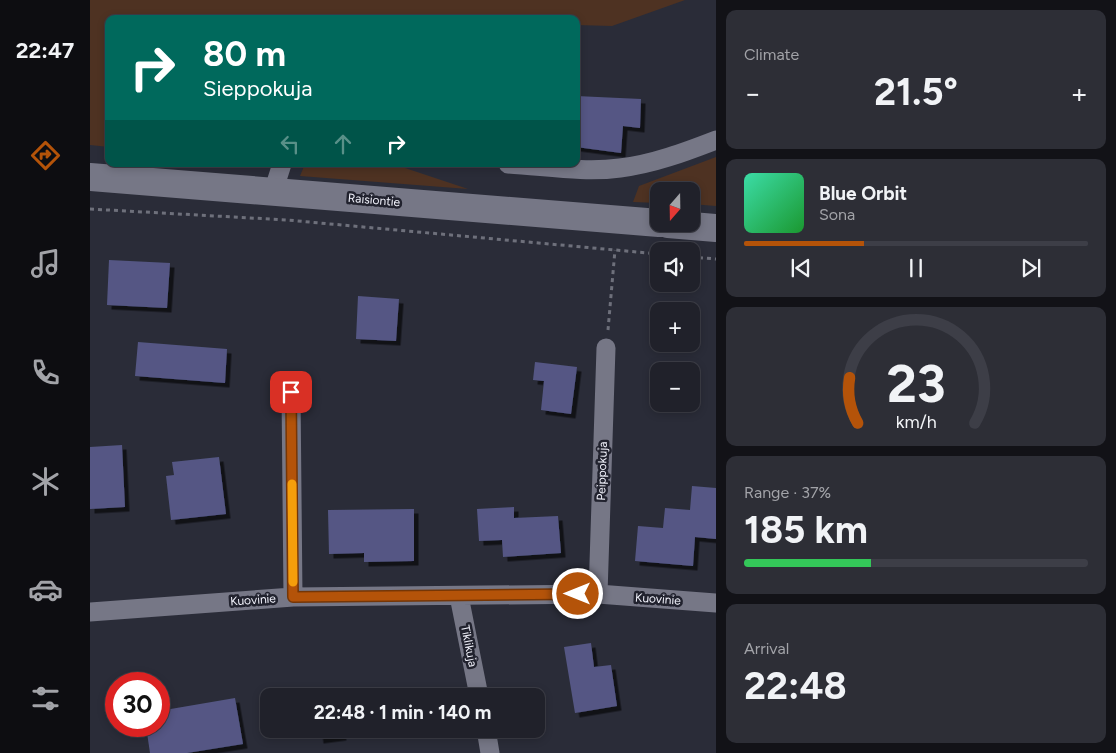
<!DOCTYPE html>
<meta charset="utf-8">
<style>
:root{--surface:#20212a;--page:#2d2e36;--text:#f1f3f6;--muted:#a2a3a8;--line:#3d3e47;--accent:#b45309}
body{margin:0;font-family:Figtree,sans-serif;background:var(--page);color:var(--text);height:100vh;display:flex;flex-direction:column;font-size:19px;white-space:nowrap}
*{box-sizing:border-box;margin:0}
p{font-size:16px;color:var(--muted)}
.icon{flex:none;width:28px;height:28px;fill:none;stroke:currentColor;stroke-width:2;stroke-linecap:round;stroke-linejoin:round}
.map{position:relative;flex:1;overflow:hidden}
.drawer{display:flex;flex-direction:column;gap:10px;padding:10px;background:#121217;width:400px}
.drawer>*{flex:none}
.banner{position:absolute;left:15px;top:15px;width:475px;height:152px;border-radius:10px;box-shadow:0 2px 8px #0003,0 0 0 1px var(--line);background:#00695c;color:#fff;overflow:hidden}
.needle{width:32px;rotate:200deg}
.controls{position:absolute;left:560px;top:182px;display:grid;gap:10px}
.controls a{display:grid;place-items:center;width:50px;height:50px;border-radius:10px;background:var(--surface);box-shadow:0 2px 8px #0003,0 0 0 1px var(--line);font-size:25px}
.speed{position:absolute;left:15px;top:672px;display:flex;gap:10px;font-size:25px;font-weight:700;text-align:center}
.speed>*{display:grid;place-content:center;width:65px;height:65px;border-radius:50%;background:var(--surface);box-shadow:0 2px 8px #0003,0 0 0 1px var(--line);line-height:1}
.speed .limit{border:8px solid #d22;background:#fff;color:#111}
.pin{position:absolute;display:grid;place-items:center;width:42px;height:42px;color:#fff;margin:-21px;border-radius:10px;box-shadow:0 2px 8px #0006}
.me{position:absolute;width:55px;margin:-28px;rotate:270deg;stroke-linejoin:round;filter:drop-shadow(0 0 4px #0008)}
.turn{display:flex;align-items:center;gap:18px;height:105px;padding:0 15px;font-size:22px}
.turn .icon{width:65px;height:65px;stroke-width:2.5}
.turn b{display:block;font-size:35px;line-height:42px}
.lanes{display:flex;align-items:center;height:48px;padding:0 15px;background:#0003;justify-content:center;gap:25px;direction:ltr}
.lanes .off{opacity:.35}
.big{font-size:38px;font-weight:700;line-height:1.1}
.drawer .card{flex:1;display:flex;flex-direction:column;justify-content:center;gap:8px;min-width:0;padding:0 18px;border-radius:10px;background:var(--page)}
.drawer .dial{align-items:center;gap:0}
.dial svg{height:130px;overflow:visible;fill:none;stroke:var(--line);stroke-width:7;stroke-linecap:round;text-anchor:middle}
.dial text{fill:var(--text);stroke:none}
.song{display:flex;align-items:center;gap:15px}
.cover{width:60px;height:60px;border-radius:8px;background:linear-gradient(135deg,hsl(160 70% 55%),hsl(130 70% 35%))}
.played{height:5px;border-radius:2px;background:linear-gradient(90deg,var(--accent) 35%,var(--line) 35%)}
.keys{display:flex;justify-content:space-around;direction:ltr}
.heat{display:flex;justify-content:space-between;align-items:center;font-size:28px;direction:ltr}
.charge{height:8px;border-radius:4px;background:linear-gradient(90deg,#34c759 37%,var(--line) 0)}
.trip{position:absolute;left:170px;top:688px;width:285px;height:50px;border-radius:10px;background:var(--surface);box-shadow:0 2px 8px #0003,0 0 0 1px var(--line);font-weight:700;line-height:50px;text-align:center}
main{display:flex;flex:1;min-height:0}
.tabs{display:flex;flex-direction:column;width:90px;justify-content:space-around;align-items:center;background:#0d0d11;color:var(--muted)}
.tabs .icon{width:35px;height:35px}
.tabs .on{color:var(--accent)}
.tabs b{font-size:22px;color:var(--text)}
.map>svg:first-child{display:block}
.green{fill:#4e3222}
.building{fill:#545784;filter:url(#shadow)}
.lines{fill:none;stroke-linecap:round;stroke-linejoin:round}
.path{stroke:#6e707b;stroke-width:3;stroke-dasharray:4 4;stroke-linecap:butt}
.minor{stroke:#767786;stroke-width:19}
.secondary{stroke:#767786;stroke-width:28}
.route-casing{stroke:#753606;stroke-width:12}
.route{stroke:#b45309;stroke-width:9}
.slow{stroke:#f59e0b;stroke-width:9}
.labels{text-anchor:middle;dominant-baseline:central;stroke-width:5;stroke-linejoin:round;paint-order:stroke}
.street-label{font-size:12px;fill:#f3f4fd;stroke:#21222e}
</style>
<main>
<nav class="tabs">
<b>22:47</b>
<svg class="icon on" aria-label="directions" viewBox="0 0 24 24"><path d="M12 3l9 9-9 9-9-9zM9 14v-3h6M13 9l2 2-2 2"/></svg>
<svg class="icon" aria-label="music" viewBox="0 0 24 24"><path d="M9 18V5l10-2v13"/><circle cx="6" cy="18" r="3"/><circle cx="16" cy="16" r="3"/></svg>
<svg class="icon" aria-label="phone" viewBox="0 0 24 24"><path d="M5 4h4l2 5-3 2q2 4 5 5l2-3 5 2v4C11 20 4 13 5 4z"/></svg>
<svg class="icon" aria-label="climate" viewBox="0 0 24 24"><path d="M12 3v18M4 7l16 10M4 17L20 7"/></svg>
<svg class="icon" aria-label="car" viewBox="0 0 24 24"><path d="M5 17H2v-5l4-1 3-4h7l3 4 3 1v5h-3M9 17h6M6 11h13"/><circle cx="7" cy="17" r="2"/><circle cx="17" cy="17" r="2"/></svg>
<svg class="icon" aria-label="filters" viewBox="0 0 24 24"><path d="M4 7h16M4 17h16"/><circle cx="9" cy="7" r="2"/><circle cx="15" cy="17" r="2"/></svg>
</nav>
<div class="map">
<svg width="626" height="753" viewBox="0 0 626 753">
<defs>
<filter id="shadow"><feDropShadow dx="4.5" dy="4.5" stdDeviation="0" flood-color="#0009"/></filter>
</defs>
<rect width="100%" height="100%" fill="#2a2c38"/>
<path class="green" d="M 0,0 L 595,0 L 522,26 L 486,25 L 486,19 L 319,19 L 183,14 L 182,19 L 19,19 L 19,147 L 0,145 Z
M 626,157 L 626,206 L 601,204 L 601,191 L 569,191 L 569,203 L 543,202 L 549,186 Z
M 215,164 L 297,164 L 312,167 L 378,189 L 210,176 Z"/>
<path class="building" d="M 486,96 L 551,99 L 550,128 L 533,126 L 531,153 L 486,147 Z
M 19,260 L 80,263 L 77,308 L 17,305 Z
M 268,296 L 309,299 L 306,341 L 266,339 Z
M 48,342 L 137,349 L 135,383 L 45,376 Z
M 445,362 L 487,367 L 481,414 L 451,410 L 454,381 L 443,380 Z
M 32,445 L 35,507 L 0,509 L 0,447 Z
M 129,457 L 136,514 L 81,520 L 76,476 L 84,475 L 82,462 Z
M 602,486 L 626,488 L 626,539 L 605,537 L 603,566 L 545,561 L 548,526 L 573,528 L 575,508 L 600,510 Z
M 424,507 L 424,518 L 468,516 L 471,553 L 413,557 L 412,540 L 389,541 L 387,509 Z
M 324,509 L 324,561 L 274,562 L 274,553 L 239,554 L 238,510 Z
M 501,643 L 504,667 L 521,665 L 527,706 L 485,713 L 474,647 Z
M 245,687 L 246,696 L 209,696 L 208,691 Z
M 145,698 L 153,744 L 97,753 L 60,753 L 56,726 L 69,726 L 69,711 Z
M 213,729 L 251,729 L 252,736 L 229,739 L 228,730 L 213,731 Z"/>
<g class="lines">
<path class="path" d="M 0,209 L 197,220 L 569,254
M 601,257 L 626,259
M 518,330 L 525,250"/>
<path class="minor" d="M 418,164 C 455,166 493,173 530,168 C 563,164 595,152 626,140
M 183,192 L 192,164
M 201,392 L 203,597
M 508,594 L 516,348
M 369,596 L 389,696
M 0,612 L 203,597 L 508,594 L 626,603
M 396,729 L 400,753"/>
<path class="secondary" d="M 0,177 L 569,223
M 578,224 L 626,228"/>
</g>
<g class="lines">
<defs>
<path id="route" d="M 201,392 L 203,597 L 488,594"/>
</defs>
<use href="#route" class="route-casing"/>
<use href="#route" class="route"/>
<path class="slow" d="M 202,484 L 203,582"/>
</g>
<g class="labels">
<g class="street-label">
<text transform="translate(284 200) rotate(5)">Raisiontie</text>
<text transform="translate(512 471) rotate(-88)">Peippokuja</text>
<text transform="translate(568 599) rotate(4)">Kuovinie</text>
<text transform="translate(163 600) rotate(-4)">Kuovinie</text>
<text transform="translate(379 646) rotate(79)">Tiklikuja</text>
</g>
</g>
</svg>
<div class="controls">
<a><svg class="needle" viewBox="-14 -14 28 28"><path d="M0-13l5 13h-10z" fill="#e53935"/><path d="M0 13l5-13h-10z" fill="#a2a3a8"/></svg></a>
<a><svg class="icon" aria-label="sound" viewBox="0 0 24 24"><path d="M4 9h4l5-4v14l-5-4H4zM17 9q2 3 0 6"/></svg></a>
<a>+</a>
<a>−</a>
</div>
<div class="speed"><div class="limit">30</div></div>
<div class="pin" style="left:201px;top:392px;background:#d93025"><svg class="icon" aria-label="arrive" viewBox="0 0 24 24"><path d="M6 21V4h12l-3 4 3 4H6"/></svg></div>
<svg class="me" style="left:488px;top:594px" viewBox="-20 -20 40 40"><circle r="17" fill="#b45309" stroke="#fff" stroke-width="3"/><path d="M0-11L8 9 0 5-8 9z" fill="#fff"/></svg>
<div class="trip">22:48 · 1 min · 140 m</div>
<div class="banner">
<div class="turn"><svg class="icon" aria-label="right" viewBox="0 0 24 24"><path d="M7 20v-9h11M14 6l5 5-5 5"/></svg><div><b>80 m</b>Sieppokuja</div></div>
<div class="lanes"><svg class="icon off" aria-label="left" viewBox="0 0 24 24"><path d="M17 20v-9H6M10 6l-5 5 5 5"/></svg><svg class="icon off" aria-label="ahead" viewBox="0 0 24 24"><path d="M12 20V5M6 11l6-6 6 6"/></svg><svg class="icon" aria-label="right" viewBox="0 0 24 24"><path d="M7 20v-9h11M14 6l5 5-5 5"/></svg></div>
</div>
</div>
<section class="drawer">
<div class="card"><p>Climate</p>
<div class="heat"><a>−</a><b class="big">21.5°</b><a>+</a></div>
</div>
<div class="card">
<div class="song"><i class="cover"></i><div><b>Blue Orbit</b><p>Sona</p></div></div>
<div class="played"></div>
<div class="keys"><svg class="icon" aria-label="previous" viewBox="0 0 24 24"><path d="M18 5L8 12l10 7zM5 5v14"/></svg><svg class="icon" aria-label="pause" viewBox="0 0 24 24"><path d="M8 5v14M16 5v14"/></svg><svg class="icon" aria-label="next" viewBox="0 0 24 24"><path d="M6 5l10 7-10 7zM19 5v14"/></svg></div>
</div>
<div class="card dial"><svg viewBox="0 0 100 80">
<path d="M14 69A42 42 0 1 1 86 69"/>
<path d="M14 69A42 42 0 0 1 9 41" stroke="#b45309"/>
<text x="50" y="56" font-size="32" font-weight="700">23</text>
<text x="50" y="72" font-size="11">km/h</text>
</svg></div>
<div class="card"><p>Range · 37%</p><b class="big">185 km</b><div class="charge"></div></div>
<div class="card"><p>Arrival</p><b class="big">22:48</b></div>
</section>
</main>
